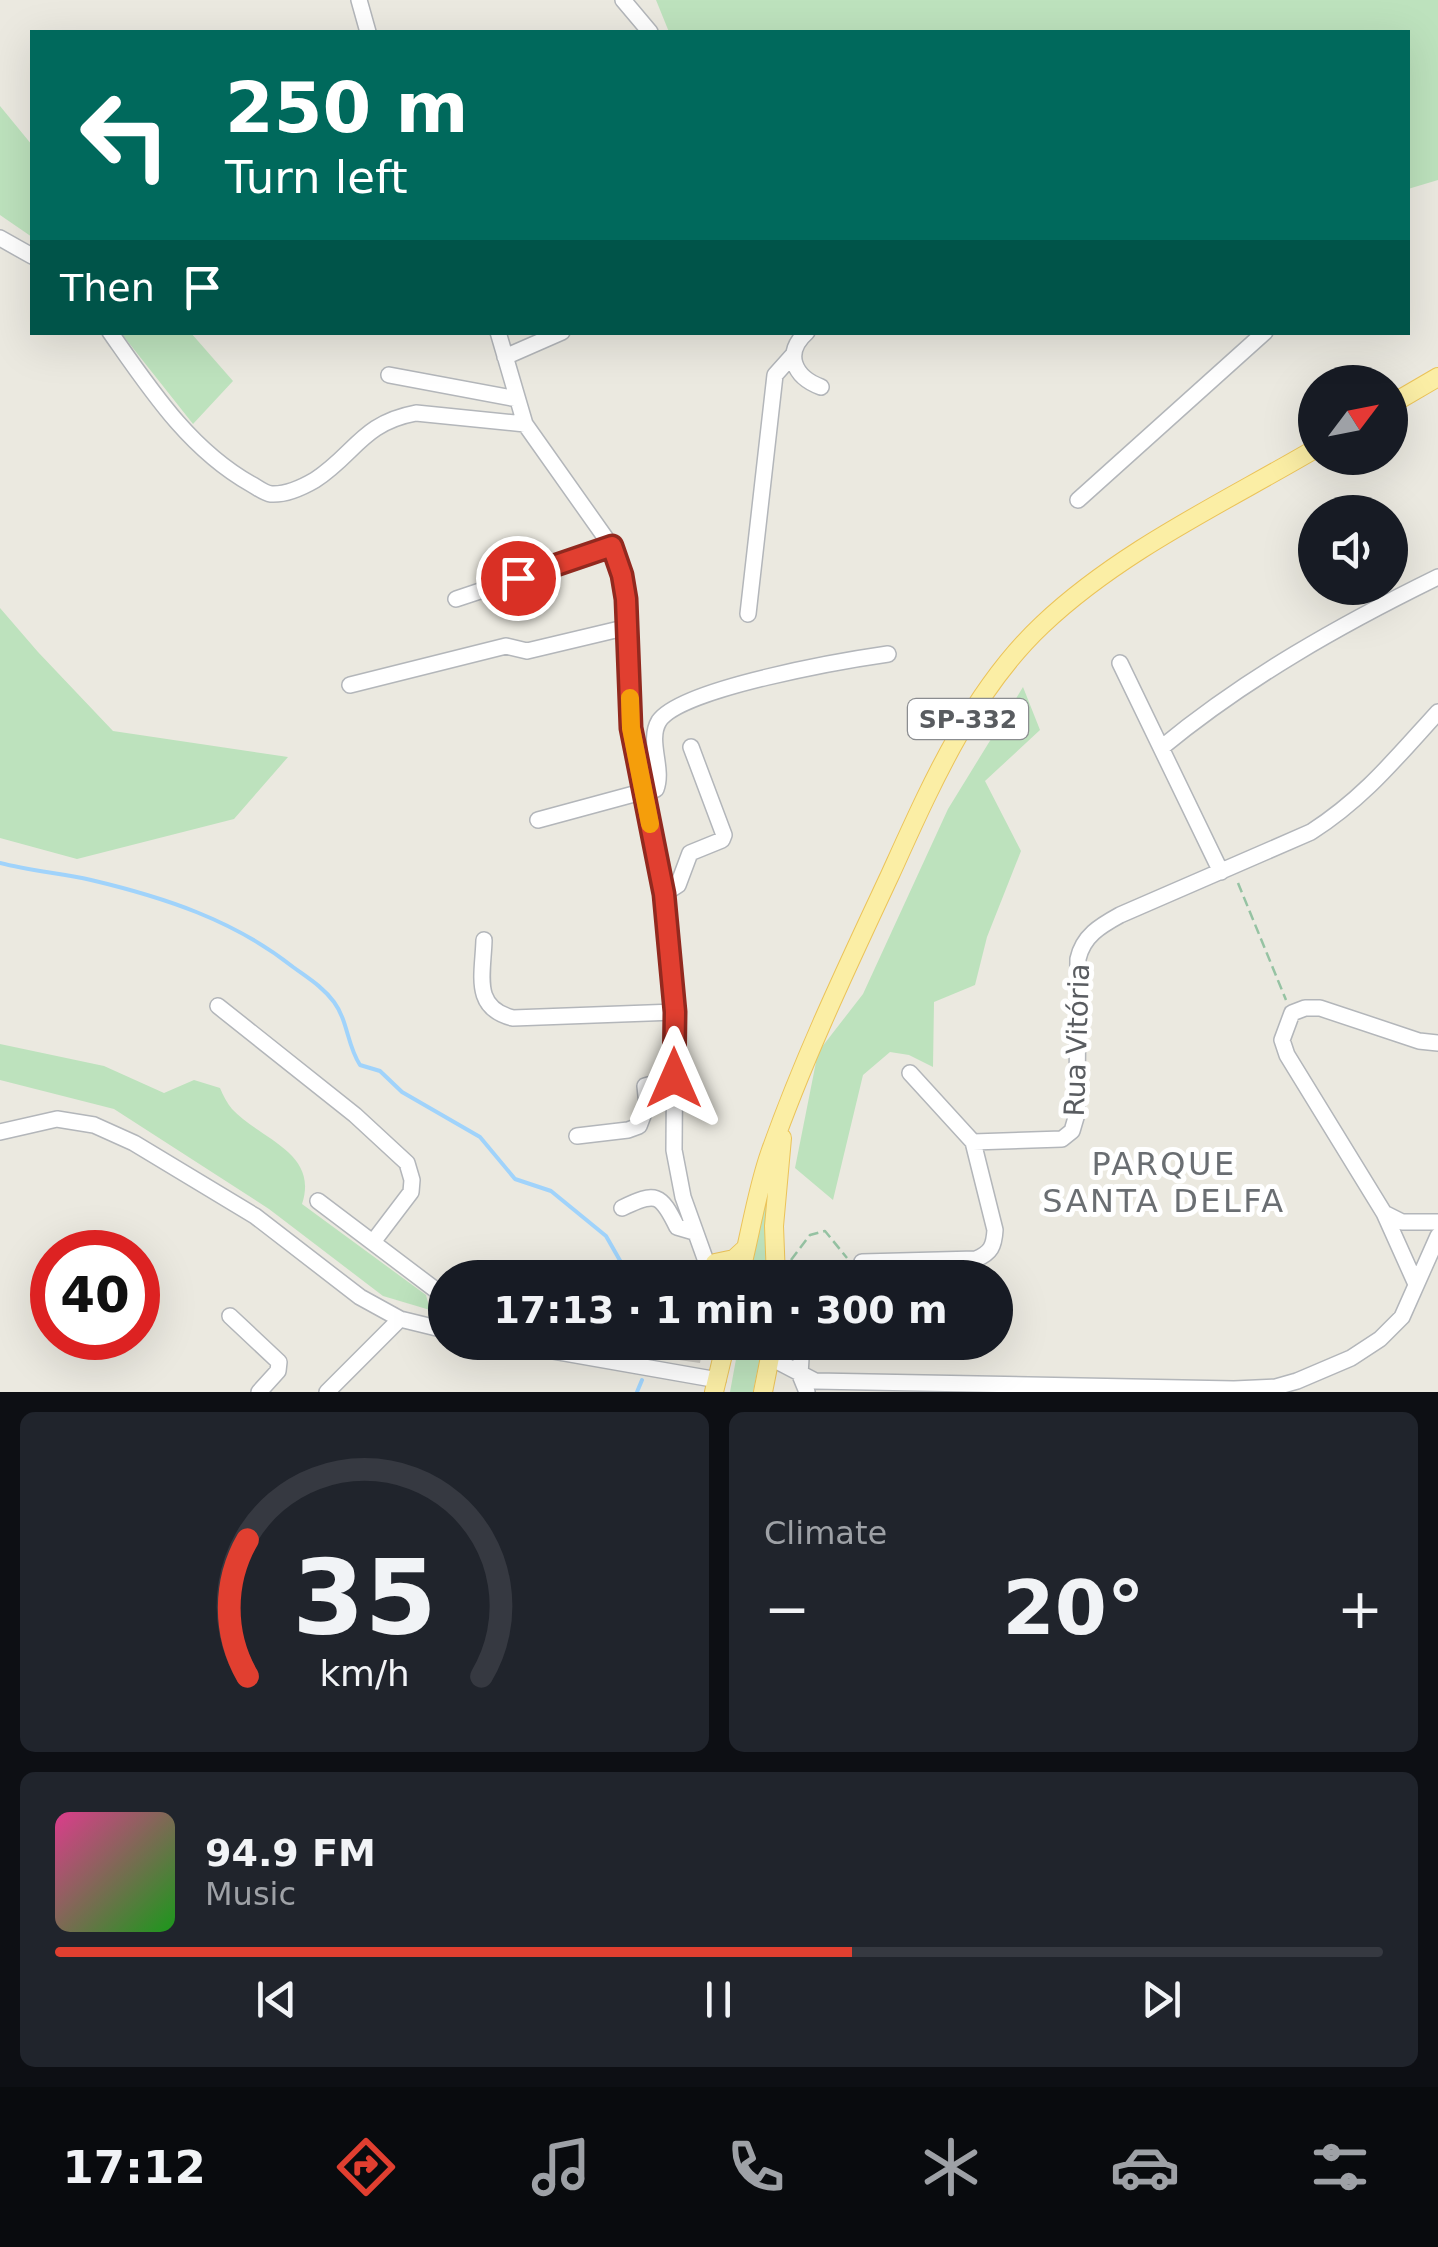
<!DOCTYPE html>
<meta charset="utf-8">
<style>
:root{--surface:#171b24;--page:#20242c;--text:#f1f3f6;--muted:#9ea1a6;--line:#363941;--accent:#e13f30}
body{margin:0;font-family:"DejaVu Sans",sans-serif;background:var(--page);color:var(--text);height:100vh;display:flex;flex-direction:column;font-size:38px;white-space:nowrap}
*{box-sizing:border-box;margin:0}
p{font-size:32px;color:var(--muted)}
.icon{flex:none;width:55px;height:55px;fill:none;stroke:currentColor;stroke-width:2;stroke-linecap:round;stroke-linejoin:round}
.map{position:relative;height:1392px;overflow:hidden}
.drawer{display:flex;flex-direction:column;gap:20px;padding:20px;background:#0d0f14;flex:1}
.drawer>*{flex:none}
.hud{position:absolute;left:30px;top:30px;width:1380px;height:305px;border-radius:0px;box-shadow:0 10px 40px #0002;background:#00695c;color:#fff;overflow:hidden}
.needle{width:65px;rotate:58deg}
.fabs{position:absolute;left:1298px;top:365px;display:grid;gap:20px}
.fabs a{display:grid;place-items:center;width:110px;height:110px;border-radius:50%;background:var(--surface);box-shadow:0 10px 40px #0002;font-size:50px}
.speed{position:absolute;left:30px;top:1230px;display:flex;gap:20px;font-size:50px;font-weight:700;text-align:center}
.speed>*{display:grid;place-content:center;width:130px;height:130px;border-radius:50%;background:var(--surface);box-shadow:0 10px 40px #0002;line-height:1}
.speed .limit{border:15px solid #d22;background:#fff;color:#111}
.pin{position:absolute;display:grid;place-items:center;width:85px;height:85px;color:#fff;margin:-42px;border:5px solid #fff;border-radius:50%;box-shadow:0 2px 10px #0007}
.me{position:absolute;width:110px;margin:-55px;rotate:0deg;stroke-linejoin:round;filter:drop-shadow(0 0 8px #0008)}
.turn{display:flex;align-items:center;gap:35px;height:210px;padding:0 30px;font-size:45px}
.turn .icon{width:130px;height:130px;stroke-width:2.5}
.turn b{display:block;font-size:70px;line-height:85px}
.then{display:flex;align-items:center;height:95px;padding:0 30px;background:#0003;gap:20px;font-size:38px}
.big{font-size:75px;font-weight:700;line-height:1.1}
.drawer .card{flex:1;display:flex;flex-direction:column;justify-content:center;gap:15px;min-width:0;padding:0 35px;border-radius:15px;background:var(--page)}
.drawer .dial{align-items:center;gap:0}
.dial svg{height:260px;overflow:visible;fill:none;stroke:var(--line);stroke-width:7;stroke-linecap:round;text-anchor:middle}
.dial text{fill:var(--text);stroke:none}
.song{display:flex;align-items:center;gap:30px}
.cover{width:120px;height:120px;border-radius:15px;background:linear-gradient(135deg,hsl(330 70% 55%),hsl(120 70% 35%))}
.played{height:10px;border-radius:5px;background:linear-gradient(90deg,var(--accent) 60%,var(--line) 60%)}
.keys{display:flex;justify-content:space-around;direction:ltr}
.heat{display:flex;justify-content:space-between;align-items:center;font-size:55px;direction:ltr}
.drawer .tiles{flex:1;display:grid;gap:20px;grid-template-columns:1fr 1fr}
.card:last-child{grid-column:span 2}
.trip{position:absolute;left:428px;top:1260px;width:585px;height:100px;border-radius:50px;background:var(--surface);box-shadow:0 10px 40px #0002;font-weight:700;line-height:100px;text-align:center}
.dock{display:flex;height:160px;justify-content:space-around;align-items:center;background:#090b0e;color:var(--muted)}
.dock .icon{width:70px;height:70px}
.dock .current{color:var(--accent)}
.dock b{font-size:45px;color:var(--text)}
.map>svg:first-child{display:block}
.green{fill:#bde2bd}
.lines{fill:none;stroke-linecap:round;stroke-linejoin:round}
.stream{stroke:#a0d3fb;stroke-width:4}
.building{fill:#c8c5bf}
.minor-casing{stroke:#b3b6ba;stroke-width:18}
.major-casing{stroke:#ebc359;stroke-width:20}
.path{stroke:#96c3a3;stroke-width:2.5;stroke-dasharray:10 5;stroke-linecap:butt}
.minor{stroke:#fff;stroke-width:15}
.major{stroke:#fbeea5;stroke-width:18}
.route-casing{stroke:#92291f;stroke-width:25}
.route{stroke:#e13f30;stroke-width:18}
.slow{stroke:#f59e0b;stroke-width:18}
.labels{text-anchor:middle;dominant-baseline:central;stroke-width:10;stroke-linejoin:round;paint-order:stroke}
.shield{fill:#fff;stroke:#8b8d90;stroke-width:2.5}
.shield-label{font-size:25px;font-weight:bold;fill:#595c60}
.street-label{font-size:28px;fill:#595c60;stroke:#fff}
.quarter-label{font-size:32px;letter-spacing:2.5px;fill:#6a6e72;stroke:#fff}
</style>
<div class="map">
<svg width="1438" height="1392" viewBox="0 0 1438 1392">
<rect width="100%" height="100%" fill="#ebe9e0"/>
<path class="green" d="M 656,0 L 1438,0 L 1438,180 L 1408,189 L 1408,32 L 669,32 Z
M 0,106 L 32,145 L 32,237 L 0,215 Z
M 121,333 L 191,333 L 233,381 L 193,424 Z
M 0,608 L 38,652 L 113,731 L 288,757 L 234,819 L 77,859 L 0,838 Z
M 1023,687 L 1040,730 L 985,781 L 1021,851 L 987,937 L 975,985 L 934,1002 L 933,1067 L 909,1055 L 890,1052 L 863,1075 L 833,1200 L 795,1168 L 818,1052 L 863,994 L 948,809 Z
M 0,1044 L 104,1066 L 164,1093 L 194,1080 L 220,1088 C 223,1095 227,1103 232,1109 C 261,1140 319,1152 302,1204 L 426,1295 L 430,1310 L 383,1296 L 269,1209 L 114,1109 L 0,1080 Z
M 768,1196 L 767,1277 L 758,1277 L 748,1270 Z
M 739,1343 L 763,1343 L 753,1392 L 730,1392 Z"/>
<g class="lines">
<path class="stream" d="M 0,863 C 30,871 61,873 91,880 C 163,897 234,920 293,967 C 308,978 323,987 334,1002 C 348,1021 347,1045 360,1065 L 380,1071 L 402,1092 L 480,1137 L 515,1179 L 551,1191 L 606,1236 L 630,1278
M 648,1342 L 650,1355
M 637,1392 L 642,1380"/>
</g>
<path class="building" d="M 674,1342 L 704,1342 L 700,1363 L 672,1359 Z"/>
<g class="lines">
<defs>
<path id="minor" d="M 359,0 L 368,32
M 623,0 L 650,32
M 0,238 L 32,256
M 110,332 C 150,389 189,449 251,484 C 257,487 264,493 271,494 C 286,495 303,487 315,480 C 355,454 362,423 416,413 L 525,424
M 498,332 L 525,424 L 612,547 L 623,575 L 631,728 L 664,894 L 675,1012 L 674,1150 L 683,1197 L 712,1278
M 807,332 C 783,353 794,377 821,387
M 505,357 L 562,332
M 389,375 L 517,399
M 1078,500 L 1265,332
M 456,599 L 612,547
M 748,614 L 775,375 L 792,356
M 1120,663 L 1221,872
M 350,685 L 506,646 L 527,651 L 628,627
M 1161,748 C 1246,678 1340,625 1438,577
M 538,820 L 634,794 L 645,795 L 656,789 C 664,768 647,741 659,721 C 681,688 846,660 888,654
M 664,894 L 678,885 L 690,853 L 722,840 L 724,835 L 691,747
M 484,940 C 483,975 472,1008 513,1018 L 675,1012
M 218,1006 L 355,1115 L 407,1163 L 412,1180 L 411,1192 L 373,1242
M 0,1132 L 57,1119 L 94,1125 L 134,1143 L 255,1216 L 360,1297 L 400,1319 L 445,1330
M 577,1136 L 628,1130 L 639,1126 L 647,1105 L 645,1086 L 674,1078
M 973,1142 L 1062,1139 L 1072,1131 L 1077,1114 L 1078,959 C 1083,936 1100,926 1120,915 L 1311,832 C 1364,798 1396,758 1438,712
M 318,1201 L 445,1297
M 622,1208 C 656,1191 661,1194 677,1227 L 694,1232
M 1384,1213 L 1402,1222 L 1438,1222
M 862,1262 L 976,1259 C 991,1253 994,1246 995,1230 L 973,1142 L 910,1073
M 1415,1282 L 1384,1213 L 1287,1055 L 1282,1040 L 1292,1013 L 1305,1008 L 1320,1008 L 1419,1041 L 1438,1043
M 230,1316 L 279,1362 L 278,1371 L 259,1392
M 502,1342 L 718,1380
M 802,1342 L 800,1375 L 807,1392
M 771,1358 L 815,1381 L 1234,1389 L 1276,1387 L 1297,1381 L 1351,1358 L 1380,1339 L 1402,1317 L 1438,1236
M 327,1392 L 400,1319"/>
<path id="major" d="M 1390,405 L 1438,377
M 715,1263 L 734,1259 L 746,1248
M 739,1278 C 750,1237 756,1193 770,1153 C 804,1057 847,967 890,875 C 930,787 971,692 1042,625 C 1120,551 1223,503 1315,449
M 776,1278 L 774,1226 L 782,1138
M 714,1392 L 726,1342
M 763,1392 L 773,1342"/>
</defs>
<use href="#minor" class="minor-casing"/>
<use href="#major" class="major-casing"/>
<path class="path" d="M 1238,883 L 1286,1000
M 791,1260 L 810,1235 L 825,1231 L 847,1258"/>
<use href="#minor" class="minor"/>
<use href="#major" class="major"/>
</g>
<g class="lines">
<defs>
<path id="route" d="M 518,578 L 612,546 L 622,575 L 626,599 L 631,728 L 664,894 L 675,1012 L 674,1078"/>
</defs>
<use href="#route" class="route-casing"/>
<use href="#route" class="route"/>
<path class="slow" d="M 630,698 L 631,728 L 650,824"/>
</g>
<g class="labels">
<rect class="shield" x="908" y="699" width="120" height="40" rx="8"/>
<g class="shield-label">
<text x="968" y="719">SP-332</text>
</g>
<g class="street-label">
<text transform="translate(1077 1040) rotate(-88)">Rua Vitória</text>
</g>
<g class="quarter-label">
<text x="1164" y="1164">PARQUE<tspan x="1164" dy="37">SANTA DELFA</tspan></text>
</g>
</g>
</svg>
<div class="fabs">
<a><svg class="needle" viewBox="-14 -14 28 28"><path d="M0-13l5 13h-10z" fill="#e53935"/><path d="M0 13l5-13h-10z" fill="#9ea1a6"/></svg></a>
<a><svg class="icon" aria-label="sound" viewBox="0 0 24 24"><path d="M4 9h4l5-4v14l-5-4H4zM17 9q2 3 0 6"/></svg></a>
</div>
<div class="speed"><div class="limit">40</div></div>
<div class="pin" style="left:518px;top:578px;background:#d93025"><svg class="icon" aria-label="arrive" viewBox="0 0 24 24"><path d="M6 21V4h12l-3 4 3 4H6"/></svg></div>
<svg class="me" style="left:674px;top:1078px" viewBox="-20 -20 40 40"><path d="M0-17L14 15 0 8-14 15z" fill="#e13f30" stroke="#fff" stroke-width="4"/></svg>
<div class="trip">17:13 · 1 min · 300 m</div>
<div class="hud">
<div class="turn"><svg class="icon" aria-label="left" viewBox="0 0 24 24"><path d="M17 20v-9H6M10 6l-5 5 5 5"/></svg><div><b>250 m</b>Turn left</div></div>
<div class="then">Then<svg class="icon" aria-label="arrive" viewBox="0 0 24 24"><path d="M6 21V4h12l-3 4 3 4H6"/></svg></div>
</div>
</div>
<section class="drawer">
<div class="tiles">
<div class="card dial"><svg viewBox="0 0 100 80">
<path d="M14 69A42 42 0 1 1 86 69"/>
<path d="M14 69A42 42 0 0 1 14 27" stroke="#e13f30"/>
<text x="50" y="56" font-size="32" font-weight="700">35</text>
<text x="50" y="72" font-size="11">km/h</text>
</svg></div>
<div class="card"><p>Climate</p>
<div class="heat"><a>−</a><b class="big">20°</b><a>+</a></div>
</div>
<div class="card">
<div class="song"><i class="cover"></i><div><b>94.9 FM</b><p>Music</p></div></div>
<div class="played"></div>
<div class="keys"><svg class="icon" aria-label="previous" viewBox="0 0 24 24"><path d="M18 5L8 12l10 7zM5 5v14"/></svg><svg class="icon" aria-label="pause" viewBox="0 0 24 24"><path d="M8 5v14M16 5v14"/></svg><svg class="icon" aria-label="next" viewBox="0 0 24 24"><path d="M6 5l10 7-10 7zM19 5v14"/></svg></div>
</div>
</div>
</section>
<nav class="dock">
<b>17:12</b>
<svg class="icon current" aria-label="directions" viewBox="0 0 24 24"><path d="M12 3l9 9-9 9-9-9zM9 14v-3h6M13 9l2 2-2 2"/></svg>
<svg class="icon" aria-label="music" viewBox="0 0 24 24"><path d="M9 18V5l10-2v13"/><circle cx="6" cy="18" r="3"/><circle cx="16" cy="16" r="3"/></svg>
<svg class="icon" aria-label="phone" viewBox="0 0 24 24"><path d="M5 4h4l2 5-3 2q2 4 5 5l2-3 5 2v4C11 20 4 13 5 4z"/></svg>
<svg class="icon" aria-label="climate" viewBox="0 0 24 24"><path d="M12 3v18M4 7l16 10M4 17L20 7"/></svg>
<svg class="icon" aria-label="car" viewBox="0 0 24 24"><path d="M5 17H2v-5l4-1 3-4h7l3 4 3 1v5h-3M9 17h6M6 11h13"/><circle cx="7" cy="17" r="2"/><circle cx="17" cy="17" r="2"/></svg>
<svg class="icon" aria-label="filters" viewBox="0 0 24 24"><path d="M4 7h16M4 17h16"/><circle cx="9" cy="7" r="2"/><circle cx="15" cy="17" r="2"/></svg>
</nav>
